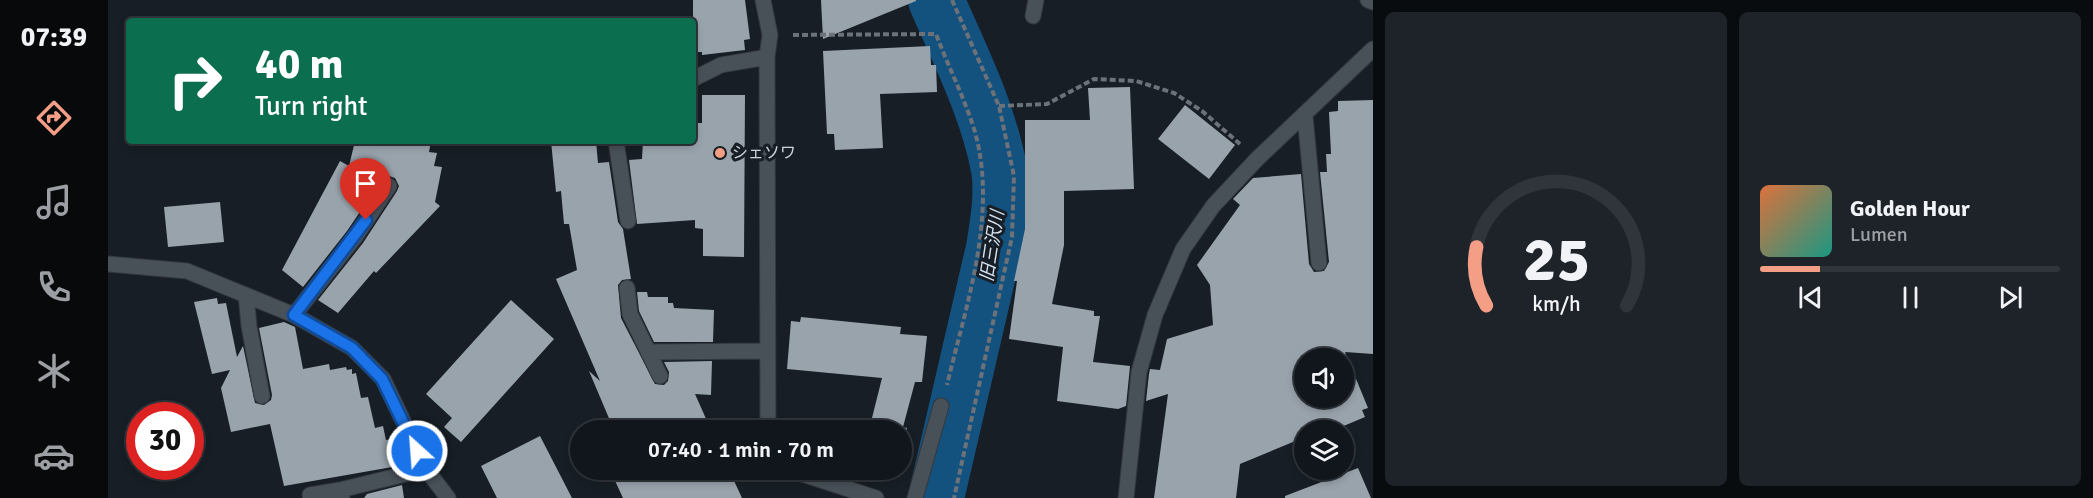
<!DOCTYPE html>
<meta charset="utf-8">
<style>
:root{--surface:#11161c;--page:#1e2329;--text:#f1f3f6;--muted:#9c9fa3;--line:#30353b;--accent:#f49e86}
body{margin:0;font-family:Signika,"Noto Sans JP",sans-serif;background:var(--page);color:var(--text);height:100vh;display:flex;flex-direction:column;font-size:22px;white-space:nowrap}
*{box-sizing:border-box;margin:0}
p{font-size:20px;color:var(--muted)}
.icon{flex:none;width:33px;height:33px;fill:none;stroke:currentColor;stroke-width:2;stroke-linecap:round;stroke-linejoin:round}
.map{position:relative;flex:1;overflow:hidden}
.side{display:flex;flex-direction:column;gap:12px;padding:12px;background:#090c0f;width:720px}
.side>*{flex:none}
.banner{position:absolute;left:18px;top:18px;width:570px;height:126px;border-radius:6px;box-shadow:0 3px 9px #0003,0 0 0 2px var(--line);background:#0b6e4f;color:#fff;overflow:hidden}
.controls{position:absolute;left:1186px;top:348px;display:grid;gap:12px}
.controls a{display:grid;place-items:center;width:60px;height:60px;border-radius:50%;background:var(--surface);box-shadow:0 3px 9px #0003,0 0 0 2px var(--line);font-size:30px}
.speed{position:absolute;left:18px;top:402px;display:flex;gap:12px;font-size:30px;font-weight:700;text-align:center}
.speed>*{display:grid;place-content:center;width:78px;height:78px;border-radius:50%;background:var(--surface);box-shadow:0 3px 9px #0003,0 0 0 2px var(--line);line-height:1}
.speed .limit{border:9px solid #d22;background:#fff;color:#111}
.pin{position:absolute;display:grid;place-items:center;width:51px;height:51px;color:#fff;margin:-62px -26px;border-radius:50% 50% 50% 0;rotate:-45deg;box-shadow:0 0 6px #0007}
.pin .icon{rotate:45deg}
.me{position:absolute;width:66px;margin:-33px;rotate:334deg;stroke-linejoin:round;filter:drop-shadow(0 0 4px #0008)}
.turn{display:flex;align-items:center;gap:21px;height:126px;padding:0 30px;font-size:27px}
.turn .icon{width:78px;height:78px;stroke-width:2.5}
.turn b{display:block;font-size:42px;line-height:51px}
.side .tile{flex:1;display:flex;flex-direction:column;justify-content:center;gap:9px;min-width:0;padding:0 21px;border-radius:9px;background:var(--page)}
.side .dial{align-items:center;gap:0}
.dial svg{height:156px;overflow:visible;fill:none;stroke:var(--line);stroke-width:7;stroke-linecap:round;text-anchor:middle}
.dial text{fill:var(--text);stroke:none}
.song{display:flex;align-items:center;gap:18px}
.cover{width:72px;height:72px;border-radius:9px;background:linear-gradient(135deg,hsl(20 70% 55%),hsl(170 70% 35%))}
.played{height:6px;border-radius:3px;background:linear-gradient(90deg,var(--accent) 20%,var(--line) 20%)}
.keys{display:flex;justify-content:space-around;direction:ltr}
.side .tiles{flex:1;display:grid;gap:12px;grid-template-columns:repeat(2,1fr)}
.trip{position:absolute;left:462px;top:420px;width:342px;height:60px;border-radius:30px;background:var(--surface);box-shadow:0 3px 9px #0003,0 0 0 2px var(--line);font-weight:600;line-height:60px;text-align:center}
main{display:flex;flex:1;min-height:0}
.menu{display:flex;flex-direction:column;width:108px;justify-content:space-around;align-items:center;background:#07090b;color:var(--muted)}
.menu .icon{width:42px;height:42px}
.menu .current{color:var(--accent)}
.menu b{font-size:27px;color:var(--text)}
.map>svg:first-child{display:block}
.lines{fill:none;stroke-linecap:round;stroke-linejoin:round}
.river{stroke:#13517f;stroke-width:56}
.building{fill:#99a3ac;fill-rule:evenodd}
.minor-casing{stroke:#33383e;stroke-width:17}
.path{stroke:#6c7278;stroke-width:4;stroke-dasharray:6 3;stroke-linecap:butt}
.minor{stroke:#485058;stroke-width:15}
.route-casing{stroke:#114b97;stroke-width:15}
.route{stroke:#1a73e8;stroke-width:10}
.poi-dot{fill:#f49e86;stroke:#171e25;stroke-width:2}
.labels{text-anchor:middle;dominant-baseline:central;stroke-width:6;stroke-linejoin:round;paint-order:stroke}
.poi-label{font-size:16px;fill:#cdd2d7;stroke:#171e25;text-anchor:start}
.water-label{font-size:18px;font-style:italic;fill:#d5e4f3;stroke:#171e25}
</style>
<main>
<nav class="menu">
<b>07:39</b>
<svg class="icon current" aria-label="directions" viewBox="0 0 24 24"><path d="M12 3l9 9-9 9-9-9zM9 14v-3h6M13 9l2 2-2 2"/></svg>
<svg class="icon" aria-label="music" viewBox="0 0 24 24"><path d="M9 18V5l10-2v13"/><circle cx="6" cy="18" r="3"/><circle cx="16" cy="16" r="3"/></svg>
<svg class="icon" aria-label="phone" viewBox="0 0 24 24"><path d="M5 4h4l2 5-3 2q2 4 5 5l2-3 5 2v4C11 20 4 13 5 4z"/></svg>
<svg class="icon" aria-label="climate" viewBox="0 0 24 24"><path d="M12 3v18M4 7l16 10M4 17L20 7"/></svg>
<svg class="icon" aria-label="car" viewBox="0 0 24 24"><path d="M5 17H2v-5l4-1 3-4h7l3 4 3 1v5h-3M9 17h6M6 11h13"/><circle cx="7" cy="17" r="2"/><circle cx="17" cy="17" r="2"/></svg>
</nav>
<div class="map">
<svg width="1265" height="498" viewBox="0 0 1265 498">
<rect width="100%" height="100%" fill="#171e25"/>
<g class="lines">
<path class="river" d="M 828,0 C 852,55 880,110 891,169 C 895,194 890,223 886,248 L 828,498"/>
</g>
<path class="building" d="M 585,0 L 637,0 L 642,39 L 636,40 L 637,50 L 594,55 L 594,52 L 585,52 Z
M 713,0 L 808,0 L 808,1 L 715,39 Z
M 822,46 L 823,65 L 828,65 L 829,92 L 772,94 L 775,148 L 727,150 L 726,134 L 719,134 L 715,51 Z
M 1022,87 L 1026,189 L 956,191 L 956,245 L 944,304 L 986,311 L 986,316 L 992,316 L 985,362 L 1022,366 L 1018,406 L 1010,409 L 949,401 L 955,347 L 901,339 L 909,281 L 906,281 L 917,229 L 917,120 L 982,120 L 980,88 Z
M 594,95 L 637,95 L 636,257 L 595,256 L 595,229 L 587,228 L 587,220 L 529,224 L 521,160 L 534,159 L 535,141 L 586,141 L 587,123 L 594,123 Z
M 1265,100 L 1265,354 L 1237,352 L 1260,408 L 1254,410 L 1257,417 L 1226,430 L 1197,430 L 1197,437 L 1132,464 L 1128,498 L 1046,498 L 1060,394 L 1038,401 L 1041,374 L 1042,369 L 1052,370 L 1059,339 L 1105,325 L 1102,285 L 1089,265 L 1132,205 L 1125,199 L 1145,178 L 1193,174 L 1201,264 L 1206,272 L 1216,271 L 1221,262 L 1212,172 L 1219,172 L 1218,154 L 1223,154 L 1221,112 L 1230,111 L 1230,101 ZM 1197,358 L 1236,358 L 1236,398 L 1197,398 Z
M 1077,105 L 1127,145 L 1101,179 L 1050,139 Z
M 247,141 L 323,141 L 321,152 L 329,153 L 326,166 L 334,167 L 327,202 L 332,206 L 268,273 L 266,271 L 230,313 L 210,300 L 255,243 L 289,191 L 291,186 L 287,178 L 281,176 L 273,181 L 239,231 L 195,287 L 174,270 L 232,161 L 241,166 Z
M 443,141 L 488,141 L 490,163 L 501,162 L 510,222 L 515,229 L 523,279 L 514,280 L 510,285 L 513,318 L 547,384 L 556,385 L 560,381 L 561,372 L 556,362 L 604,361 L 603,395 L 587,394 L 603,430 L 500,430 L 498,425 L 503,423 L 481,371 L 492,381 L 448,279 L 469,270 L 461,224 L 456,224 L 453,191 L 448,192 Z
M 112,202 L 116,242 L 60,247 L 56,207 Z
M 529,292 L 539,292 L 540,297 L 560,297 L 560,303 L 565,303 L 566,308 L 606,310 L 605,342 L 546,342 L 531,311 Z
M 109,298 L 110,304 L 118,303 L 129,357 L 135,346 L 147,403 L 156,405 L 163,400 L 164,395 L 151,328 L 176,322 L 187,327 L 195,369 L 221,364 L 222,370 L 238,367 L 239,370 L 244,369 L 244,374 L 248,373 L 253,398 L 260,397 L 267,428 L 275,426 L 278,440 L 284,439 L 290,466 L 176,486 L 162,424 L 123,432 L 113,388 L 122,370 L 104,374 L 86,302 Z
M 403,300 L 446,339 L 353,442 L 336,427 L 344,418 L 318,394 Z
M 693,317 L 793,327 L 792,334 L 819,336 L 814,382 L 807,382 L 795,427 L 799,428 L 794,448 L 794,430 L 761,430 L 774,378 L 679,369 L 683,321 L 692,322 Z
M 432,436 L 464,498 L 389,498 L 373,466 Z
M 1250,468 L 1263,498 L 1177,498 L 1177,496 Z
M 502,470 L 621,470 L 634,498 L 515,498 Z
M 294,485 L 296,498 L 256,498 L 259,494 Z"/>
<g class="lines">
<defs>
<path id="minor" d="M 655,0 L 662,35 L 659,57 L 660,430
M 1260,0 L 1265,2
M 925,16 L 928,0
M 585,79 L 613,65 L 659,57
M 1197,116 L 1211,263
M 508,141 L 520,221
M 0,264 L 79,271 L 186,315 L 244,348 L 275,379 L 318,469 L 340,498
M 519,288 L 522,314 L 552,376
M 138,295 L 141,326 L 154,396
M 186,315 L 247,237 L 281,186
M 540,352 L 658,351
M 682,470 L 768,498
M 202,495 L 232,490
M 234,498 L 232,490 L 318,469
M 807,498 L 833,406
M 1018,498 L 1031,372 L 1047,315 L 1075,249 L 1105,206 L 1149,159 L 1265,49"/>
</defs>
<use href="#minor" class="minor-casing"/>
<path class="path" d="M 844,0 L 891,106 L 906,176 L 904,237 L 846,498
M 685,35 L 828,34 C 840,66 857,99 867,132 C 890,215 858,305 839,385
M 891,106 L 939,104 L 986,79 L 1028,81 L 1066,93 L 1094,111 L 1132,144"/>
<use href="#minor" class="minor"/>
</g>
<g class="lines">
<defs>
<path id="route" d="M 258,220 L 186,315 L 244,348 L 274,379 L 309,451"/>
</defs>
<use href="#route" class="route-casing"/>
<use href="#route" class="route"/>
</g>
<circle class="poi-dot" cx="612" cy="153" r="6"/>
<g class="labels">
<g class="poi-label">
<text x="624" y="153">シェソワ</text>
</g>
<g class="water-label">
<text transform="translate(884 246) rotate(-81)">旧三沢川</text>
</g>
</g>
</svg>
<div class="controls">
<a><svg class="icon" aria-label="sound" viewBox="0 0 24 24"><path d="M4 9h4l5-4v14l-5-4H4zM17 9q2 3 0 6"/></svg></a>
<a><svg class="icon" aria-label="layers" viewBox="0 0 24 24"><path d="M12 4l9 5-9 5-9-5zM3 14l9 5 9-5"/></svg></a>
</div>
<div class="speed"><div class="limit">30</div></div>
<div class="pin" style="left:258px;top:220px;background:#d93025"><svg class="icon" aria-label="arrive" viewBox="0 0 24 24"><path d="M6 21V4h12l-3 4 3 4H6"/></svg></div>
<svg class="me" style="left:309px;top:451px" viewBox="-20 -20 40 40"><circle r="17" fill="#1a73e8" stroke="#fff" stroke-width="3"/><path d="M0-11L8 9 0 5-8 9z" fill="#fff"/></svg>
<div class="trip">07:40 · 1 min · 70 m</div>
<div class="banner">
<div class="turn"><svg class="icon" aria-label="right" viewBox="0 0 24 24"><path d="M7 20v-9h11M14 6l5 5-5 5"/></svg><div><b>40 m</b>Turn right</div></div>
</div>
</div>
<section class="side">
<div class="tiles">
<div class="tile dial"><svg viewBox="0 0 100 80">
<path d="M14 69A42 42 0 1 1 86 69"/>
<path d="M14 69A42 42 0 0 1 9 39" stroke="#f49e86"/>
<text x="50" y="56" font-size="32" font-weight="700">25</text>
<text x="50" y="72" font-size="11">km/h</text>
</svg></div>
<div class="tile">
<div class="song"><i class="cover"></i><div><b>Golden Hour</b><p>Lumen</p></div></div>
<div class="played"></div>
<div class="keys"><svg class="icon" aria-label="previous" viewBox="0 0 24 24"><path d="M18 5L8 12l10 7zM5 5v14"/></svg><svg class="icon" aria-label="pause" viewBox="0 0 24 24"><path d="M8 5v14M16 5v14"/></svg><svg class="icon" aria-label="next" viewBox="0 0 24 24"><path d="M6 5l10 7-10 7zM19 5v14"/></svg></div>
</div>
</div>
</section>
</main>
